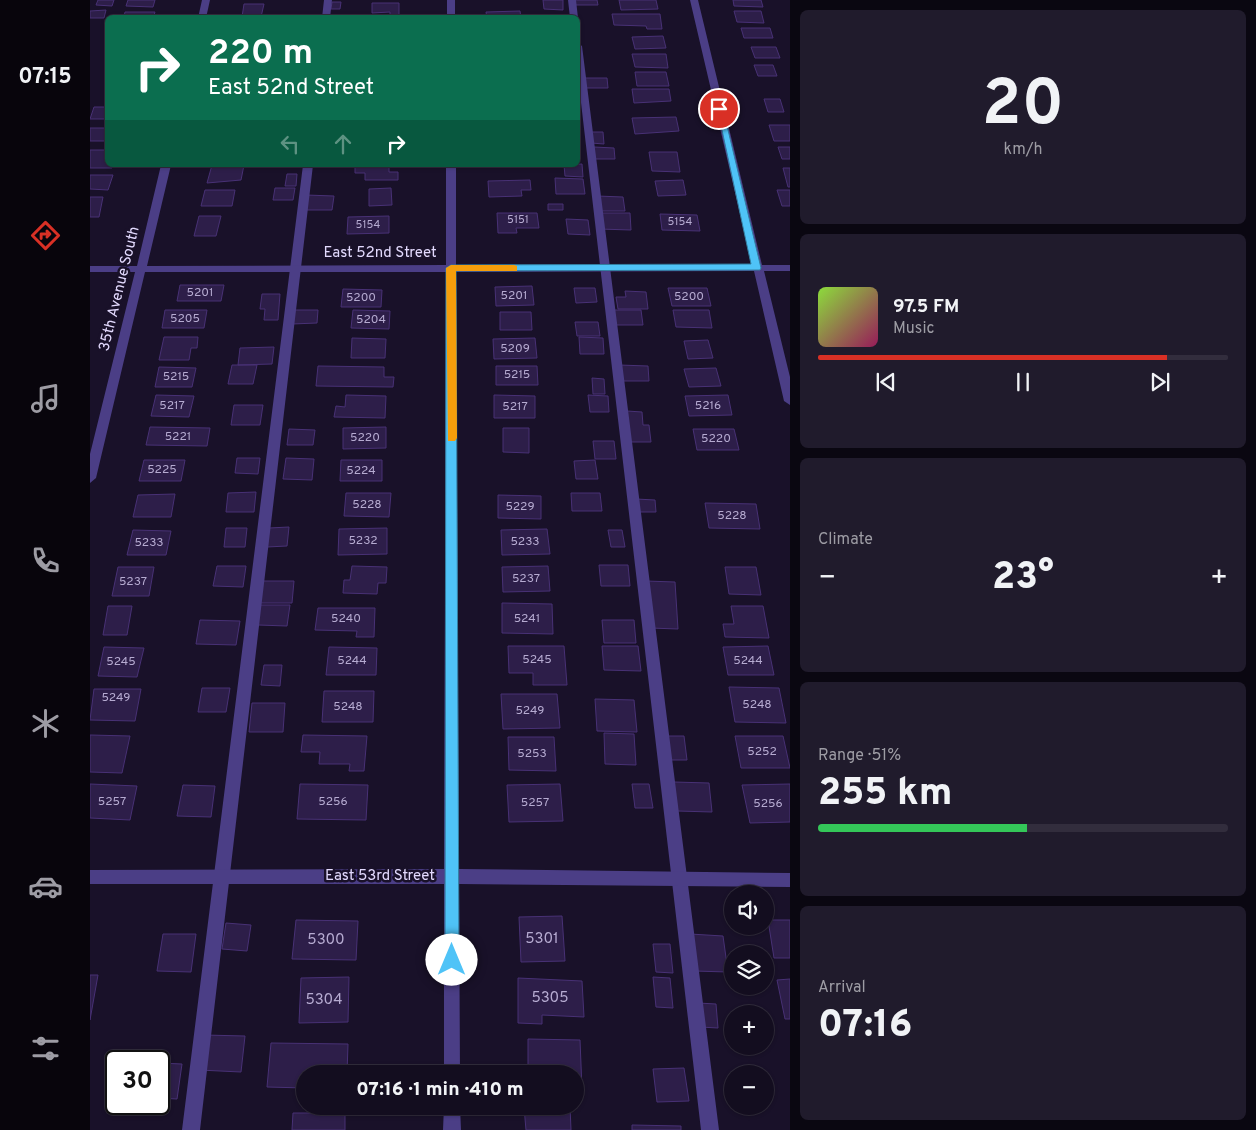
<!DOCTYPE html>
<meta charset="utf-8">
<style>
:root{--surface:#130d1f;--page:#201b2c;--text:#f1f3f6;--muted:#9d9ca4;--line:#322d3d;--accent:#d93025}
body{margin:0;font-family:Overpass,sans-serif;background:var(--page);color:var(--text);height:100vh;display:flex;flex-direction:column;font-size:19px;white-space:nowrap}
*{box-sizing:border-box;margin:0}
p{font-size:16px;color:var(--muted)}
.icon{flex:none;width:28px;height:28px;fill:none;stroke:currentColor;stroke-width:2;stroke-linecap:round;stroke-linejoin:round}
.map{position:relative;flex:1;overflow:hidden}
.details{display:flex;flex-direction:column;gap:10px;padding:10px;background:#0a0711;width:466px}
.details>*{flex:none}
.top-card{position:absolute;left:15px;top:15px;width:475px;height:152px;border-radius:8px;box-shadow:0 1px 4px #0004,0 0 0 1px var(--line);background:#0b6e4f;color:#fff;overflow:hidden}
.buttons{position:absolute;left:634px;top:885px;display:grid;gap:10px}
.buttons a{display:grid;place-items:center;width:50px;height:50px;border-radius:50%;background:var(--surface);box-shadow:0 1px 4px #0004,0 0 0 1px var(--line);font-size:25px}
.speed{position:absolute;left:15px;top:1050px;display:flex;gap:10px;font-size:25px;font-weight:700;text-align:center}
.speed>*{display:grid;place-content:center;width:65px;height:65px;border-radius:50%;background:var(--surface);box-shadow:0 1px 4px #0004,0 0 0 1px var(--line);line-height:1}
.speed .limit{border:2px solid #111;border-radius:8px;background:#fff;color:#111}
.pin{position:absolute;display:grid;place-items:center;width:42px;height:42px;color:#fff;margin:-21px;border:2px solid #fff;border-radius:50%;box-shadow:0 1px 5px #0007}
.me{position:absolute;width:55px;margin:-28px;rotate:0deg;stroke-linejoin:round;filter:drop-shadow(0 0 4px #0008)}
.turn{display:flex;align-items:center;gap:18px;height:105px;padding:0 20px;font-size:22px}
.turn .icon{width:65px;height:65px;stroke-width:2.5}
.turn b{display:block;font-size:35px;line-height:42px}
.lanes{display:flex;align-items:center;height:48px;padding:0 20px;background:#0003;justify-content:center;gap:25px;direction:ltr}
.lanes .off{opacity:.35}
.big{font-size:38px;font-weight:800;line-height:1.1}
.details .card{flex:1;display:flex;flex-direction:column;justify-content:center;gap:8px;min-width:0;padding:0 18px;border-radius:8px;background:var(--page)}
.details .dial{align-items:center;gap:0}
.dial b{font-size:65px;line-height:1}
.song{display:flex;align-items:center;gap:15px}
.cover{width:60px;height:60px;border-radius:8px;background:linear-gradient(135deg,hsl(90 70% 55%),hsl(330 70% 35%))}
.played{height:5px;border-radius:2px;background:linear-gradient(90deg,var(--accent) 85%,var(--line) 85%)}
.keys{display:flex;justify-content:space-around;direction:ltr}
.heat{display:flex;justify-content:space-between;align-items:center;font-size:28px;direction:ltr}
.charge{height:8px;border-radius:4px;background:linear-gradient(90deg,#34c759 51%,var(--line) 0)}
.trip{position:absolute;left:206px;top:1065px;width:288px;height:50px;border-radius:25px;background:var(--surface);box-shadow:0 1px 4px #0004,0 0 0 1px var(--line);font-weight:800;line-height:50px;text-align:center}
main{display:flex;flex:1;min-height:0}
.tab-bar{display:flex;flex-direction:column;width:90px;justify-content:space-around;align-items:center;background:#08050c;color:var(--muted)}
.tab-bar .icon{width:35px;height:35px}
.tab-bar .on{color:var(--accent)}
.tab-bar b{font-size:22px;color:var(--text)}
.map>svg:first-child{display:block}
.building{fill:#2d1e49;stroke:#483175}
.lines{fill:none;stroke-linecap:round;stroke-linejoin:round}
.service{fill:#4b3e86;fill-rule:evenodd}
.minor{fill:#4b3e86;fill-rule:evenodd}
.route{fill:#4fc3f7;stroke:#337fa1}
.slow{fill:#f59e0b}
.labels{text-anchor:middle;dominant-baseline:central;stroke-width:5;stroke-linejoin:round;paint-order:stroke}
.far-number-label{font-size:11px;fill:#b6abd1}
.number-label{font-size:12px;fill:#b6abd1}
.street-label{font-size:15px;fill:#e3dafe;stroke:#191129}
.near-number-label{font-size:15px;fill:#b6abd1}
</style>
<main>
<nav class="tab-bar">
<b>07:15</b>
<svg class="icon on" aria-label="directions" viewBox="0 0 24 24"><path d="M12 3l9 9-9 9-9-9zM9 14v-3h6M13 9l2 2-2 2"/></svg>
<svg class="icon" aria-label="music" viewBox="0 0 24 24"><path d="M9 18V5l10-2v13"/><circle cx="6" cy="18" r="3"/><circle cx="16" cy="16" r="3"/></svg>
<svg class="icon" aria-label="phone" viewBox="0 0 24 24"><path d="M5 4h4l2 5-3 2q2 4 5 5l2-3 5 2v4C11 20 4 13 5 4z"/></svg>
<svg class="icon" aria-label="climate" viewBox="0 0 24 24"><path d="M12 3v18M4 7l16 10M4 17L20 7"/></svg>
<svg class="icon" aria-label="car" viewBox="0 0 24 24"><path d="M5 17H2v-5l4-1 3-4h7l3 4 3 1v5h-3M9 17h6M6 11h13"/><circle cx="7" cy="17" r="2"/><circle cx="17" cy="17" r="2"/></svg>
<svg class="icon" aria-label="filters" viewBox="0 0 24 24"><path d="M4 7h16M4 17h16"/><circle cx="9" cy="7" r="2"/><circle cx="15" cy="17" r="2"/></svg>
</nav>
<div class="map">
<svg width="700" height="1130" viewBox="0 0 700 1130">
<rect width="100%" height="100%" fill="#191129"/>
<path class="building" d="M 8,0 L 24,0 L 22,6 L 6,5 Z
M 38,0 L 65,0 L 63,7 L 36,6 Z
M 453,0 L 473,0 L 473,10 L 454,9 Z
M 483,0 L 507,0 L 508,5 L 484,5 Z
M 529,0 L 566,0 L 568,9 L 531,10 Z
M 643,0 L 671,0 L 673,7 L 644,6 Z
M 242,2 L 251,2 L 250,9 L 241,9 Z
M 282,3 L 309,3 L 309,16 L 300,16 L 300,12 L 282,13 Z
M 154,4 L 174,4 L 171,17 L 152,17 Z
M 16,10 L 14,18 L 0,18 L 0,11 Z
M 430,11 L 431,18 L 397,18 L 396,12 Z
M 644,11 L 671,11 L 674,23 L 647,22 Z
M 35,12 L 65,12 L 63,18 L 41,18 L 34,17 Z
M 522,14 L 570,14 L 572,29 L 557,29 L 556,26 L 524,25 Z
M 651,28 L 680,28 L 683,38 L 654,38 Z
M 573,36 L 576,48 L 545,49 L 542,37 Z
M 661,47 L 686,47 L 690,58 L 665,58 Z
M 542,54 L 576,54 L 578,68 L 545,67 Z
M 664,65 L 683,65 L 687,76 L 668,76 Z
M 545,72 L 576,72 L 579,86 L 547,86 Z
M 493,78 L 517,78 L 518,88 L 494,88 Z
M 542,89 L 579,89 L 581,101 L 544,103 Z
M 674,99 L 690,99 L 694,112 L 678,112 Z
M 4,107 L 18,107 L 18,119 L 0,119 Z
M 586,117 L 589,131 L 545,134 L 542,118 Z
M 679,125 L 700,125 L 700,141 L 684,141 Z
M 0,128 L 18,128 L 18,141 L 0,141 Z
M 500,132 L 513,132 L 514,144 L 501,143 Z
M 504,147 L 524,148 L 525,159 L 505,159 Z
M 688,147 L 700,147 L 700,159 L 692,159 Z
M 0,150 L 18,150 L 18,165 L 23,165 L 22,168 L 0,168 Z
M 559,152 L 587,152 L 590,172 L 562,171 Z
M 492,164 L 493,177 L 475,176 L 474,165 Z
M 122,165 L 154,165 L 151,180 L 117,183 Z
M 299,165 L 299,172 L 308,172 L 308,180 L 275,180 L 275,173 L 265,173 L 265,166 Z
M 693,168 L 700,168 L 700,187 L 698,187 Z
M 197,174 L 207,174 L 206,186 L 195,186 Z
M 0,175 L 23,175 L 18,190 L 0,189 Z
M 465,178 L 493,179 L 495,194 L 466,194 Z
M 440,180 L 441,190 L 431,190 L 432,196 L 399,197 L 398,181 Z
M 593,180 L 596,195 L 568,196 L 565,181 Z
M 185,188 L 205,188 L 203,200 L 183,200 Z
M 301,188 L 302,205 L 279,206 L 279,189 Z
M 115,190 L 145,190 L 142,206 L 111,206 Z
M 687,190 L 700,190 L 700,206 L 692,206 Z
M 216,195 L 244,196 L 242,210 L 213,210 Z
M 507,196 L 533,197 L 535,211 L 509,211 Z
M 0,197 L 13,197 L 9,217 L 0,217 Z
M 458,204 L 473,204 L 473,210 L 458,210 Z
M 407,213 L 447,213 L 449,228 L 426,228 L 427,233 L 408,233 Z
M 508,213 L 540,213 L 541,230 L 509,229 Z
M 570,214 L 607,215 L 610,231 L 572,230 Z
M 109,216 L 131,216 L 126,236 L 104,236 Z
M 299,216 L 299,233 L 257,234 L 258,217 Z
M 476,219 L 498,220 L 500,235 L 478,234 Z
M 90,285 L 134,285 L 131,301 L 87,301 Z
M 442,286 L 444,305 L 406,306 L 405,287 Z
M 484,288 L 505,288 L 507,302 L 486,303 Z
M 578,288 L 617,288 L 621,306 L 582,306 Z
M 253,289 L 292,290 L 291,307 L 251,307 Z
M 535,291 L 556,292 L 558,309 L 528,309 L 526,297 L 536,297 Z
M 172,294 L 190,294 L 188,320 L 174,320 L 175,309 L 170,309 Z
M 75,310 L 117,310 L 114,328 L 72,328 Z
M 203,310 L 228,310 L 227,323 L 202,324 Z
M 263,310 L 300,311 L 299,329 L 261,328 Z
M 521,310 L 551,310 L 553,325 L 523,325 Z
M 583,310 L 619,310 L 622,328 L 586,327 Z
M 410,312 L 441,312 L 442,330 L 410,330 Z
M 485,322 L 508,322 L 510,336 L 487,336 Z
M 74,337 L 108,337 L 107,348 L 101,348 L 99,360 L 69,360 Z
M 489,337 L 513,338 L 514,354 L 490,354 Z
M 262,338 L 296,339 L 295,358 L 261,358 Z
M 445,338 L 447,358 L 404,359 L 403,339 Z
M 618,340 L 623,358 L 598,359 L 594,341 Z
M 184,347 L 182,364 L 148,365 L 150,348 Z
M 142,365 L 167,365 L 163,384 L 138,384 Z
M 529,365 L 558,366 L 559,381 L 530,381 Z
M 228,366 L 294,367 L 294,377 L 304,377 L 303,387 L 226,386 Z
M 406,366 L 447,366 L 448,385 L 406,385 Z
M 69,367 L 106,368 L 102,387 L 65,387 Z
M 626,368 L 631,386 L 599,387 L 594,369 Z
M 502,378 L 514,379 L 515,394 L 503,394 Z
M 66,395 L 104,396 L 99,417 L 61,416 Z
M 256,395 L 296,396 L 295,418 L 244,417 L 246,406 L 255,407 Z
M 404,395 L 445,396 L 445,418 L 404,418 Z
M 498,395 L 518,396 L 519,412 L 500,412 Z
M 638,395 L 642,415 L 599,416 L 595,396 Z
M 144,405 L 173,405 L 170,425 L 141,425 Z
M 537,411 L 552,412 L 553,425 L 559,425 L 561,442 L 540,442 Z
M 60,427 L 120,428 L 117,446 L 56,445 Z
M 296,427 L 296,448 L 253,449 L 253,428 Z
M 413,428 L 439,428 L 439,453 L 413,452 Z
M 199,429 L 225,430 L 223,445 L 197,445 Z
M 603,429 L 644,429 L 649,450 L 607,450 Z
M 503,441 L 524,441 L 526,459 L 505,459 Z
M 147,458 L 170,458 L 168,474 L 145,473 Z
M 196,458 L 224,459 L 222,480 L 193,479 Z
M 54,460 L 95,460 L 91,481 L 49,481 Z
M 251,460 L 292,460 L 292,481 L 250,481 Z
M 505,460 L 508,479 L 486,479 L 484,461 Z
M 166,492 L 164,512 L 136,512 L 138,493 Z
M 256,493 L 301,493 L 299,517 L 254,516 Z
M 481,493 L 510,493 L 512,511 L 482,511 Z
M 85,494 L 81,517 L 43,517 L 48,495 Z
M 408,495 L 451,496 L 451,519 L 408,518 Z
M 546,499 L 565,500 L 566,512 L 547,512 Z
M 615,503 L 666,504 L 670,529 L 619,528 Z
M 199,527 L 197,546 L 177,547 L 179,528 Z
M 136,528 L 157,528 L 155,547 L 134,547 Z
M 297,528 L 297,554 L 248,555 L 249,529 Z
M 457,529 L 460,554 L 412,555 L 411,530 Z
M 43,530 L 81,531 L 76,555 L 37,555 Z
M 518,530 L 532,530 L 535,547 L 521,547 Z
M 509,565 L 538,565 L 540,586 L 511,586 Z
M 127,566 L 156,566 L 153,587 L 123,586 Z
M 262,566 L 297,567 L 296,583 L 288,583 L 287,594 L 253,593 L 254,580 L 260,580 Z
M 458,566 L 460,591 L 413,592 L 412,567 Z
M 28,567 L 64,567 L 59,596 L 22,596 Z
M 635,567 L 666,567 L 671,595 L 639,594 Z
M 172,581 L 204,581 L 202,603 L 169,603 Z
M 556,581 L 585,582 L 588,629 L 560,628 Z
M 412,603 L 462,604 L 463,634 L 412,633 Z
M 170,605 L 200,605 L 197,626 L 168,625 Z
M 18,606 L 42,606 L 37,635 L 13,635 Z
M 641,606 L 673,606 L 679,638 L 635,637 L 633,624 L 644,624 Z
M 228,608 L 285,608 L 284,637 L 266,637 L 267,631 L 225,630 Z
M 110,620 L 150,621 L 146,645 L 106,644 Z
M 512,620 L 544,620 L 546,643 L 514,643 Z
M 418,646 L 474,646 L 477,685 L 443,685 L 443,673 L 419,673 Z
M 512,646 L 548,646 L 551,671 L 514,670 Z
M 678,646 L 684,675 L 638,675 L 633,647 Z
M 14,647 L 54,648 L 47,677 L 8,676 Z
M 239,647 L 287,648 L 286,675 L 236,675 Z
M 174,665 L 192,665 L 190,686 L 171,685 Z
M 639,687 L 689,688 L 696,723 L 645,722 Z
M 112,688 L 140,688 L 136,712 L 108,712 Z
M 4,689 L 51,689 L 45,721 L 0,720 Z
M 234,691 L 284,691 L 283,722 L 232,722 Z
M 411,694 L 467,694 L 470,728 L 413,729 Z
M 505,699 L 544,700 L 547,732 L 507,731 Z
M 162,703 L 195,703 L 193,732 L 159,732 Z
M 514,733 L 544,734 L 546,765 L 515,764 Z
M 0,735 L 40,736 L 32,773 L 0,772 Z
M 213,735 L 277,736 L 274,771 L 259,771 L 260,764 L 229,764 L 230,752 L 211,752 Z
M 576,736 L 594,736 L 597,760 L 579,760 Z
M 645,736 L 693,736 L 700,768 L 651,768 Z
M 418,737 L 464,737 L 466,771 L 419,770 Z
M 584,782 L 619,783 L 622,812 L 587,811 Z
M 0,784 L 47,786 L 40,820 L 0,818 Z
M 210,784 L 278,785 L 276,820 L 207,819 Z
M 470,784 L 473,821 L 419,822 L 417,785 Z
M 542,784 L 559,784 L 563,808 L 545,808 Z
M 700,784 L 700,822 L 660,823 L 652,785 Z
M 93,785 L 125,786 L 121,817 L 87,816 Z
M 472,916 L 475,961 L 431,962 L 429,917 Z
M 206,920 L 268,921 L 266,960 L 202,959 Z
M 678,920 L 700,920 L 700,958 L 684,958 Z
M 136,923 L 161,925 L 157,951 L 132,949 Z
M 73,934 L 106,934 L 101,972 L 67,971 Z
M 600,934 L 633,936 L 638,972 L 604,971 Z
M 563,944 L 580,944 L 583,973 L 566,972 Z
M 0,975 L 8,975 L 0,1020 Z
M 259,977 L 258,1022 L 209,1023 L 211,978 Z
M 563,977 L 580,978 L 583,1008 L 566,1007 Z
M 428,978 L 492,981 L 494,1017 L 452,1015 L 452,1024 L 428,1023 Z
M 700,979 L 700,1019 L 695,1019 L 687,980 Z
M 608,1003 L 626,1004 L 628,1028 L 610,1027 Z
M 114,1035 L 155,1036 L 151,1072 L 109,1070 Z
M 438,1039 L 490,1040 L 492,1089 L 485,1089 L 485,1074 L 438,1074 Z
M 181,1043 L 258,1044 L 257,1074 L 215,1074 L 215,1088 L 177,1087 Z
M 69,1063 L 92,1064 L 87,1099 L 69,1098 Z
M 594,1068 L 599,1101 L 567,1102 L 563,1069 Z
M 480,1106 L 481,1130 L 436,1130 L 434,1107 Z
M 203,1113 L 255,1113 L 255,1130 L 202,1130 Z
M 542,1125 L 591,1126 L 591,1130 L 542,1130 Z"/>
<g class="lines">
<path class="service" d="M 234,0 L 242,0 L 240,18 L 232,18 Z
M 478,0 L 486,0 L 488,18 L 488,19 L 480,18 Z
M 488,43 L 492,46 L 629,1130 L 611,1130 L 488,77 Z
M 213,165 L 223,165 L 110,1130 L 92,1130 Z"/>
<path class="minor" d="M 112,0 L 120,0 L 116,18 L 108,18 Z
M 357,0 L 365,0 L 365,18 L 357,18 Z
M 600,0 L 608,0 L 672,265 L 700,265 L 700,271 L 674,271 L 700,377 L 700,405 L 694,401 L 664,271 L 366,272 L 369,869 L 700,873 L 700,887 L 369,884 L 370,1074 L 354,1074 L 354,884 L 0,884 L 0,870 L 354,869 L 356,272 L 55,272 L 6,478 L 0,483 L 0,454 L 45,272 L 0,272 L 0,266 L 47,266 L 71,165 L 81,165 L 57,266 L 356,265 L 356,165 L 366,165 L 366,265 L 662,265 Z
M 354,1106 L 370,1106 L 371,1130 L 353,1130 Z"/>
</g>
<path class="route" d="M 627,107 L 633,109 L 671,268 L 670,270 L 366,271 L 369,960 L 367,965 L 362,967 L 357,965 L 355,960 L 356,268 L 361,265 L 661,264 Z"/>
<path class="slow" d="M 424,265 L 427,266 L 427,271 L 366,271 L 367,438 L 365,441 L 358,441 L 356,268 L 361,265 Z"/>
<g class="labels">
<g class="far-number-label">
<text x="428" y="220">5151</text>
<text x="590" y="222">5154</text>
<text x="278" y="225">5154</text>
</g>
<g class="number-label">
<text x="110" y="293">5201</text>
<text x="424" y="296">5201</text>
<text x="599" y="297">5200</text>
<text x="271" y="298">5200</text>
<text x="95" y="319">5205</text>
<text x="281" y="320">5204</text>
<text x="425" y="349">5209</text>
<text x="427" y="375">5215</text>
<text x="86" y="377">5215</text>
<text x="82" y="406">5217</text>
<text x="618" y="406">5216</text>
<text x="425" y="407">5217</text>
<text x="88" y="437">5221</text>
<text x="275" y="438">5220</text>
<text x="626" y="439">5220</text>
<text x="72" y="470">5225</text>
<text x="271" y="471">5224</text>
<text x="277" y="505">5228</text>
<text x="430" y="507">5229</text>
<text x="642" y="516">5228</text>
<text x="273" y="541">5232</text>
<text x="435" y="542">5233</text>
<text x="59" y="543">5233</text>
<text x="436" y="579">5237</text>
<text x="43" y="582">5237</text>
<text x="256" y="619">5240</text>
<text x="437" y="619">5241</text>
<text x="447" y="660">5245</text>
<text x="262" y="661">5244</text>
<text x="658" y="661">5244</text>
<text x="31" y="662">5245</text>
<text x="26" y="698">5249</text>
<text x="667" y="705">5248</text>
<text x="258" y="707">5248</text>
<text x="440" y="711">5249</text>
<text x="672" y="752">5252</text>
<text x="442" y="754">5253</text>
<text x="22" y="802">5257</text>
<text x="243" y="802">5256</text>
<text x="445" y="803">5257</text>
<text x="678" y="804">5256</text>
</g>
<g class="street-label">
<text x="290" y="253">East 52nd Street</text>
<text transform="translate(30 289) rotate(-76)">35th Avenue South</text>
<text x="290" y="876">East 53rd Street</text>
</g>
<g class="near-number-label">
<text x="452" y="939">5301</text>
<text x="236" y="940">5300</text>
<text x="460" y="998">5305</text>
<text x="234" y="1000">5304</text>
</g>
</g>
</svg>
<div class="buttons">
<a><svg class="icon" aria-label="sound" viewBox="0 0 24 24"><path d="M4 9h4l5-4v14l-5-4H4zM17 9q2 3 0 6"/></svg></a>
<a><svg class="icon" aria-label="layers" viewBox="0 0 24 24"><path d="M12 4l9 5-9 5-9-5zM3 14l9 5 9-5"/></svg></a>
<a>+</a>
<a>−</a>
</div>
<div class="speed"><div class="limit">30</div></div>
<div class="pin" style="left:629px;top:109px;background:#d93025"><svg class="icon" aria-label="arrive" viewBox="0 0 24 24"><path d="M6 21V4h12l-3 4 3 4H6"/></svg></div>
<svg class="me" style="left:362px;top:960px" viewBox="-20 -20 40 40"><circle r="19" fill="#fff"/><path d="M0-13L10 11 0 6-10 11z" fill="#4fc3f7"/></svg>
<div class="trip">07:16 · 1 min · 410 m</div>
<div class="top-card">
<div class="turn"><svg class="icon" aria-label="right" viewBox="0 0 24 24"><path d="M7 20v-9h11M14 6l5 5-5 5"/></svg><div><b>220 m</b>East 52nd Street</div></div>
<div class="lanes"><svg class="icon off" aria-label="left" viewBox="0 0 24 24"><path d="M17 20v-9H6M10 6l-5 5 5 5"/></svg><svg class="icon off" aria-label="ahead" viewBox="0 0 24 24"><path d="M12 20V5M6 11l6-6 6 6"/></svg><svg class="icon" aria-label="right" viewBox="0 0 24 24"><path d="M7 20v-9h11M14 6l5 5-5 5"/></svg></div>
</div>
</div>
<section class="details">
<div class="card dial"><b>20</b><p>km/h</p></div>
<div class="card">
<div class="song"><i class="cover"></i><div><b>97.5 FM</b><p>Music</p></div></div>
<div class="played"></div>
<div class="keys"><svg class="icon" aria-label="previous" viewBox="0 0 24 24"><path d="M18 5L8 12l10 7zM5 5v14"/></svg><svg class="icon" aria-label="pause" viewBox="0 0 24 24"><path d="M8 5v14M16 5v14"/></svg><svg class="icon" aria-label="next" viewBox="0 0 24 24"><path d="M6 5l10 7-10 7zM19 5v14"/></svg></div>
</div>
<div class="card"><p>Climate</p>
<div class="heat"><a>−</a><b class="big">23°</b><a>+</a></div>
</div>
<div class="card"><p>Range · 51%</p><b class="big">255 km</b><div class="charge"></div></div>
<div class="card"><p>Arrival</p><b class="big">07:16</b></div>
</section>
</main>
